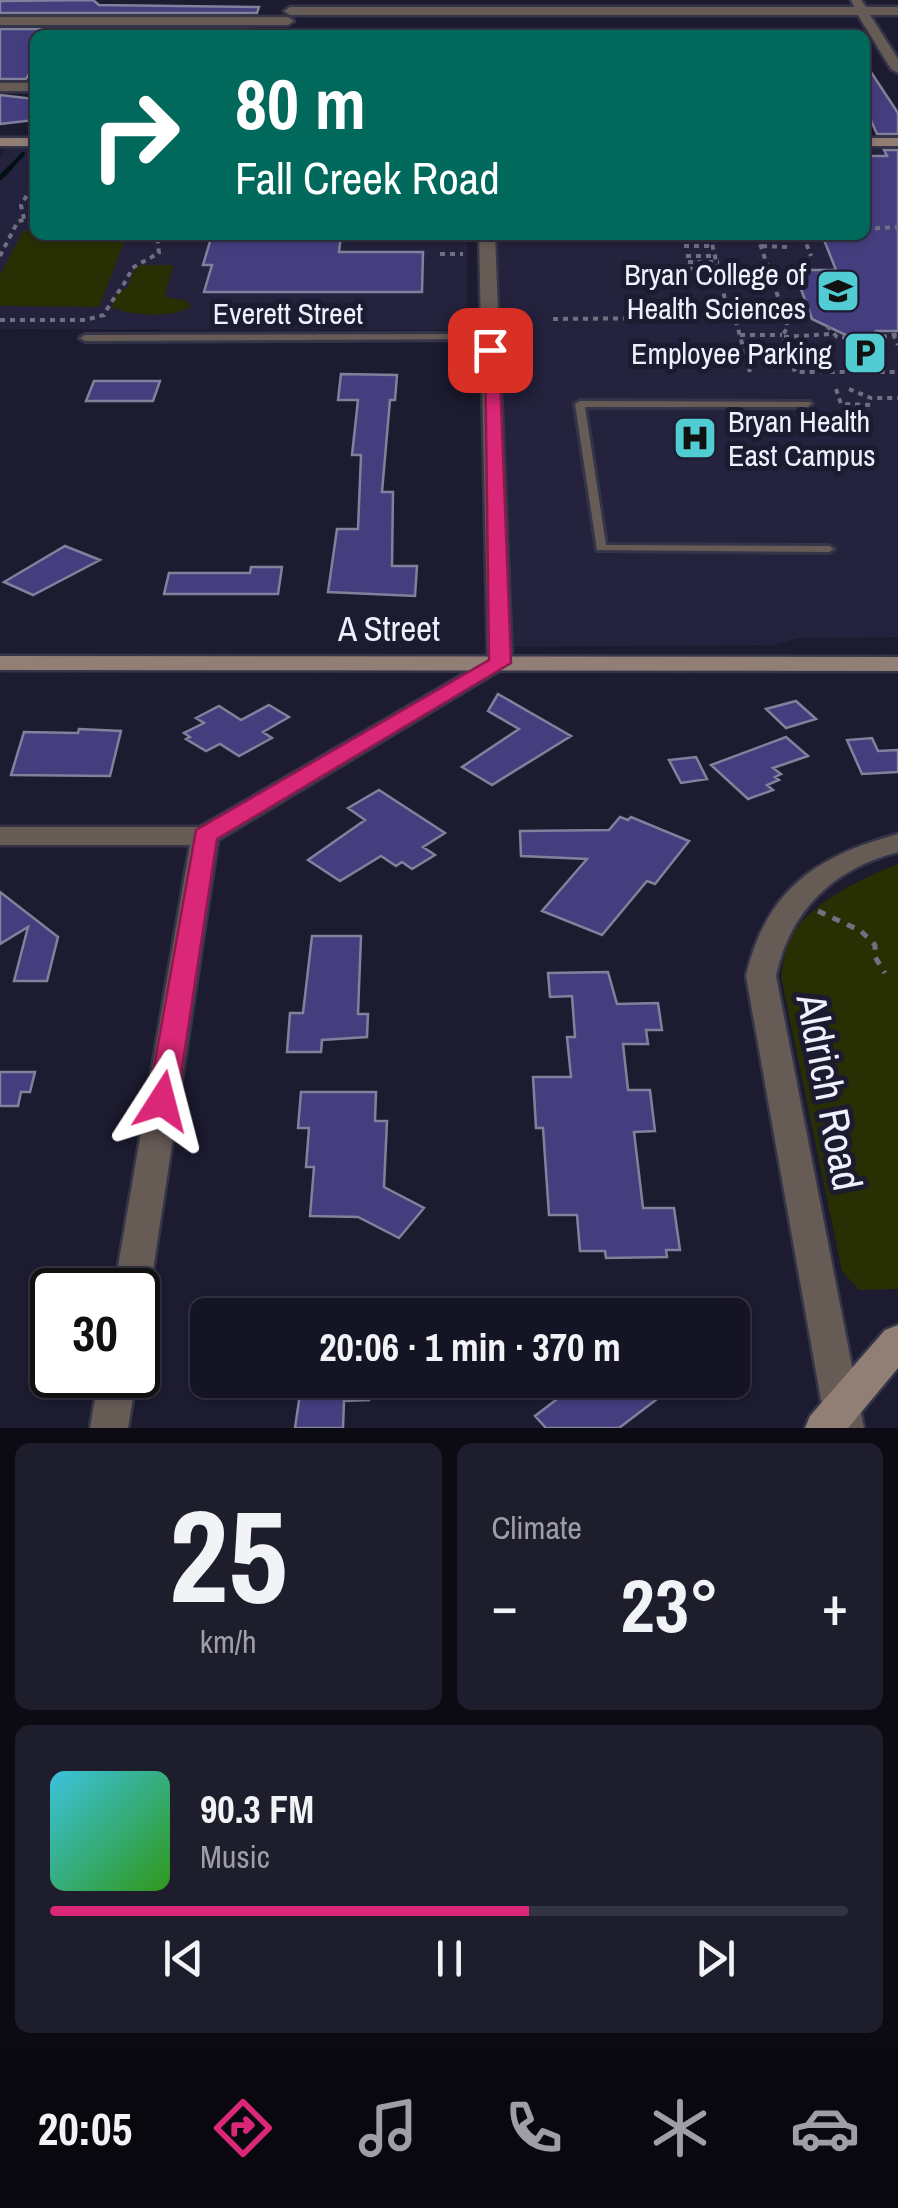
<!DOCTYPE html>
<meta charset="utf-8">
<style>
:root{--surface:#151424;--page:#1e1d2c;--text:#f1f3f6;--muted:#9d9ea6;--line:#343341;--accent:#db2777}
body{margin:0;font-family:"Archivo Narrow",sans-serif;background:var(--page);color:var(--text);height:100vh;display:flex;flex-direction:column;font-size:38px;white-space:nowrap}
*{box-sizing:border-box;margin:0}
p{font-size:32px;color:var(--muted)}
.icon{flex:none;width:55px;height:55px;fill:none;stroke:currentColor;stroke-width:2;stroke-linecap:round;stroke-linejoin:round}
.map{position:relative;height:1428px;overflow:hidden}
.side{display:flex;flex-direction:column;gap:15px;padding:15px;background:#0c0b14;flex:1}
.side>*{flex:none}
.hud{position:absolute;left:30px;top:30px;width:840px;height:210px;border-radius:15px;box-shadow:0 2px 8px #0004,0 0 0 2px var(--line);background:#00695c;color:#fff;overflow:hidden}
.speed{position:absolute;left:30px;top:1268px;display:flex;gap:20px;font-size:50px;font-weight:700;text-align:center}
.speed>*{display:grid;place-content:center;width:130px;height:130px;border-radius:50%;background:var(--surface);box-shadow:0 2px 8px #0004,0 0 0 2px var(--line);line-height:1}
.speed .limit{border:5px solid #111;border-radius:15px;background:#fff;color:#111}
.pin{position:absolute;display:grid;place-items:center;width:85px;height:85px;color:#fff;margin:-42px;border-radius:20px;box-shadow:0 5px 15px #0006}
.me{position:absolute;width:110px;margin:-55px;rotate:9deg;stroke-linejoin:round;filter:drop-shadow(0 0 8px #0008)}
.turn{display:flex;align-items:center;gap:35px;height:210px;padding:0 40px;font-size:45px}
.turn .icon{width:130px;height:130px;stroke-width:2.5}
.turn b{display:block;font-size:70px;line-height:85px}
.big{font-size:75px;font-weight:800;line-height:1.1}
.side .tile{flex:1;display:flex;flex-direction:column;justify-content:center;gap:15px;min-width:0;padding:0 35px;border-radius:15px;background:var(--page)}
.side .dial{align-items:center;gap:0}
.dial b{font-size:130px;line-height:1}
.song{display:flex;align-items:center;gap:30px}
.cover{width:120px;height:120px;border-radius:15px;background:linear-gradient(135deg,hsl(190 70% 55%),hsl(110 70% 35%))}
.played{height:10px;border-radius:5px;background:linear-gradient(90deg,var(--accent) 60%,var(--line) 60%)}
.keys{display:flex;justify-content:space-around;direction:ltr}
.heat{display:flex;justify-content:space-between;align-items:center;font-size:55px;direction:ltr}
.side .tiles{flex:1;display:grid;gap:15px;grid-template-columns:1fr 1fr}
.tile:last-child{grid-column:span 2}
.trip{position:absolute;left:190px;top:1298px;width:560px;height:100px;border-radius:15px;background:var(--surface);box-shadow:0 2px 8px #0004,0 0 0 2px var(--line);font-weight:800;line-height:100px;text-align:center}
.dock{display:flex;height:160px;justify-content:space-around;align-items:center;background:#08080e;color:var(--muted)}
.dock .icon{width:70px;height:70px}
.dock .active{color:var(--accent)}
.dock b{font-size:45px;color:var(--text)}
.map>svg:first-child{display:block}
.built{fill:#24223d}
.green{fill:#282f02}
.lines{fill:none;stroke-linecap:round;stroke-linejoin:round}
.stream-far1{stroke:#031013;stroke-width:4}
.stream{stroke:#031013;stroke-width:5}
.building{fill:#443e7e;stroke:#81819b;stroke-width:2.5}
.lane-casing{stroke:#353549;stroke-width:6}
.street-casing{stroke:#353549;stroke-width:5}
.secondary-casing{stroke:#353549;stroke-width:5}
.path-far1{stroke:#707082;stroke-width:4;stroke-dasharray:5 5;stroke-linecap:butt}
.path{stroke:#707082;stroke-width:5;stroke-dasharray:8 8;stroke-linecap:butt}
.lane{fill:#675b56;fill-rule:evenodd}
.street{fill:#675b56;fill-rule:evenodd}
.secondary{fill:#917e75;fill-rule:evenodd}
.route{fill:#db2777;stroke:#8e194d;stroke-width:2.5}
.labels{text-anchor:middle;dominant-baseline:central;stroke-width:10;stroke-linejoin:round;paint-order:stroke}
.far-poi-label{font-size:30px;fill:#eff0fe;stroke:#1c1b30;text-anchor:end}
.far-street-label{font-size:30px;fill:#eff0fe;stroke:#1c1b30}
.street-label{font-size:35px;fill:#eff0fe;stroke:#1c1b30}
.near-street-label{font-size:42px;fill:#eff0fe;stroke:#1c1b30}
</style>
<div class="map">
<svg width="898" height="1428" viewBox="0 0 898 1428">
<rect width="100%" height="100%" fill="#1c1b30"/>
<path class="built" d="M 9,142 L 31,142 L 27,150 L 35,150 L 35,235 L 467,235 L 467,330 L 0,329 L 0,157 Z
M 865,142 L 898,142 L 898,637 L 799,638 L 774,645 L 500,647 L 487,235 L 865,235 Z"/>
<path class="green" d="M 23,231 L 35,231 L 35,235 L 127,235 L 99,307 L 0,306 L 0,275 Z
M 140,265 L 173,265 L 165,297 L 187,301 L 191,306 C 174,319 131,316 112,307 L 117,293 L 128,287 L 134,270 Z
M 898,864 L 898,1289 L 859,1290 L 842,1271 L 781,976 C 783,965 784,954 788,944 C 803,905 862,878 898,864 Z"/>
<g class="lines">
<path class="stream-far1" d="M 8,170 L 23,154"/>
<path class="stream" d="M 0,178 L 10,168"/>
</g>
<path class="building" d="M 93,0 L 99,5 L 259,7 L 257,13 L 0,13 L 0,1 Z
M 0,29 L 252,29 L 250,35 L 35,35 L 35,64 L 26,79 L 0,79 Z
M 865,63 L 898,113 L 898,134 L 877,134 L 865,107 Z
M 0,95 L 35,99 L 35,120 L 0,124 Z
M 884,150 L 898,150 L 898,331 L 876,331 L 869,337 L 852,338 L 812,319 L 794,270 L 836,270 L 822,235 L 865,235 L 865,156 L 887,156 Z
M 212,235 L 341,235 L 339,252 L 423,252 L 422,292 L 204,292 L 212,265 L 203,265 Z
M 341,374 L 397,375 L 395,400 L 390,400 L 382,492 L 393,492 L 392,566 L 417,566 L 415,596 L 328,592 L 337,529 L 358,529 L 361,455 L 352,455 L 358,400 L 338,400 Z
M 94,381 L 160,381 L 153,401 L 86,401 Z
M 65,546 L 100,560 L 33,595 L 4,582 Z
M 251,567 L 282,567 L 278,594 L 164,594 L 169,573 L 250,573 Z
M 498,694 L 571,736 L 492,785 L 462,767 L 519,729 L 488,711 Z
M 796,701 L 816,719 L 786,728 L 766,709 Z
M 269,705 L 289,717 L 263,732 L 272,738 L 239,756 L 220,744 L 206,751 L 186,739 L 190,737 L 184,733 L 204,723 L 196,718 L 219,706 L 241,720 Z
M 79,729 L 121,731 L 110,776 L 11,775 L 24,732 L 78,733 Z
M 786,737 L 808,756 L 773,768 L 781,774 L 775,777 L 779,780 L 767,785 L 773,790 L 748,799 L 711,765 Z
M 872,738 L 878,751 L 898,750 L 898,772 L 862,774 L 847,740 Z
M 696,757 L 707,779 L 681,783 L 669,760 Z
M 379,790 L 445,833 L 423,847 L 435,855 L 412,869 L 402,862 L 396,866 L 381,856 L 340,881 L 308,860 L 365,820 L 348,808 Z
M 620,817 L 628,820 L 631,817 L 689,841 L 655,884 L 647,881 L 602,935 L 542,911 L 587,859 L 521,856 L 520,831 L 609,830 Z
M 0,892 L 58,937 L 47,981 L 14,981 L 28,927 L 0,944 Z
M 312,936 L 361,936 L 358,1014 L 368,1014 L 367,1037 L 322,1040 L 321,1052 L 287,1052 L 290,1013 L 303,1013 Z
M 608,972 L 617,1004 L 658,1003 L 662,1030 L 646,1030 L 648,1044 L 623,1044 L 628,1090 L 650,1090 L 655,1131 L 634,1132 L 643,1208 L 674,1208 L 680,1250 L 666,1250 L 667,1257 L 606,1258 L 605,1251 L 580,1251 L 577,1215 L 549,1215 L 543,1128 L 536,1128 L 533,1077 L 571,1077 L 567,1037 L 575,1037 L 572,996 L 550,997 L 548,973 Z
M 0,1072 L 35,1072 L 30,1092 L 21,1092 L 18,1106 L 0,1106 Z
M 301,1092 L 376,1092 L 375,1121 L 387,1121 L 384,1187 L 424,1208 L 399,1238 L 358,1217 L 310,1216 L 314,1167 L 306,1167 L 309,1128 L 298,1128 Z
M 302,1380 L 370,1380 L 369,1400 L 344,1401 L 343,1428 L 295,1428 Z
M 582,1380 L 682,1380 L 619,1428 L 546,1428 L 535,1416 Z"/>
<g class="lines">
<defs>
<path id="lane" d="M 490,334 L 495,337 L 493,339 L 85,341 L 80,338 L 85,335 Z
M 580,401 L 810,402 L 812,404 L 807,407 L 585,407 L 606,545 L 829,546 L 834,549 L 829,552 L 597,550 L 575,404 Z"/>
<path id="street" d="M 851,0 L 861,0 L 866,7 L 898,7 L 898,15 L 870,15 L 898,59 L 898,73 L 891,69 L 858,15 L 290,15 L 284,11 L 290,7 L 854,7 Z
M 0,17 L 288,17 L 294,21 L 288,25 L 0,25 Z
M 0,83 L 35,83 L 35,91 L 0,91 Z
M 479,235 L 495,235 L 512,663 L 218,840 L 150,1290 L 145,1301 L 138,1303 L 138,1290 L 114,1290 L 190,845 L 0,845 L 0,827 L 200,827 L 488,660 Z
M 898,834 L 898,852 C 833,869 790,910 776,976 L 864,1428 L 826,1428 L 746,976 C 766,890 816,856 898,834 Z
M 99,1375 L 137,1375 L 128,1428 L 90,1428 Z"/>
<path id="secondary" d="M 0,138 L 35,138 L 35,146 L 0,146 Z
M 865,138 L 898,138 L 898,146 L 865,146 Z
M 0,656 L 898,657 L 898,671 L 0,670 Z
M 898,1325 L 898,1368 L 848,1428 L 805,1428 L 810,1416 L 885,1330 Z"/>
</defs>
<use href="#lane" class="lane-casing"/>
<use href="#street" class="street-casing"/>
<use href="#secondary" class="secondary-casing"/>
<path class="path-far1" d="M 24,219 L 21,205 L 35,182
M 865,229 L 898,227
M 710,235 L 727,308 L 735,318 L 750,372
M 757,235 L 788,326 L 783,335 L 795,372 L 898,372
M 803,235 L 811,256
M 684,246 L 714,246
M 762,246 L 788,247
M 440,254 L 463,254
M 0,256 L 18,221 L 35,218
M 686,256 L 717,256
M 688,262 L 719,262
M 690,269 L 721,269
M 747,284 L 774,284
M 553,319 L 785,317
M 0,320 L 85,320 L 104,315 C 113,297 125,286 132,268 L 159,253 L 157,235
M 827,326 L 837,337 L 871,339 L 898,334
M 893,334 L 898,345
M 740,335 L 782,335
M 784,337 L 830,334
M 836,389 L 841,404 L 873,405
M 849,389 L 871,398 L 898,398"/>
<path class="path" d="M 818,911 L 861,931 L 875,945 L 875,957 L 885,973"/>
<use href="#lane" class="lane"/>
<use href="#street" class="street"/>
<use href="#secondary" class="secondary"/>
</g>
<path class="route" d="M 485,347 L 499,350 L 511,663 L 217,839 L 177,1101 L 173,1109 L 162,1112 L 152,1109 L 148,1101 L 196,830 L 489,660 Z"/>
<defs>
<symbol id="university-square" viewBox="-11 -11 22 22"><rect x="-9" y="-9" width="18" height="18" rx="4" fill="#51ccd2" stroke="#1c1b30"/><path d="M0-5L7-2L0 1L-7-2ZM-4 1L0 2.5L4 1V4Q0 6-4 4Z" fill="#111"/></symbol>
<symbol id="parking-square" viewBox="-11 -11 22 22"><rect x="-9" y="-9" width="18" height="18" rx="4" fill="#51ccd2" stroke="#1c1b30"/><path d="M-3.5-5.5H1a3.5 3.5 0 0 1 0 7H-1V5.5H-3.5ZM-1-3.4V-.6H.8a1.4 1.4 0 0 0 0-2.8Z" fill="#111"/></symbol>
<symbol id="hospital-square" viewBox="-11 -11 22 22"><rect x="-9" y="-9" width="18" height="18" rx="4" fill="#51ccd2" stroke="#1c1b30"/><path d="M-5-5h3v3.5h4V-5h3V5h-3V1.5h-4V5h-3Z" fill="#111"/></symbol>
</defs>
<g fill-rule="evenodd">
<use href="#university-square" x="813" y="266" width="50" height="50"/>
<use href="#parking-square" x="840" y="328" width="50" height="50"/>
<use href="#hospital-square" x="670" y="413" width="50" height="50"/>
</g>
<g class="labels">
<g class="far-poi-label">
<text x="806" y="274">Bryan College of<tspan x="806" dy="34">Health Sciences</tspan></text>
<text x="832" y="353">Employee Parking</text>
<text x="728" y="421" text-anchor="start">Bryan Health<tspan x="728" dy="34">East Campus</tspan></text>
</g>
<g class="far-street-label">
<text x="288" y="313">Everett Street</text>
</g>
<g class="street-label">
<text x="389" y="628">A Street</text>
</g>
<g class="near-street-label">
<text transform="translate(830 1092) rotate(79)">Aldrich Road</text>
</g>
</g>
</svg>
<div class="speed"><div class="limit">30</div></div>
<div class="pin" style="left:490px;top:350px;background:#d93025"><svg class="icon" aria-label="arrive" viewBox="0 0 24 24"><path d="M6 21V4h12l-3 4 3 4H6"/></svg></div>
<svg class="me" style="left:162px;top:1101px" viewBox="-20 -20 40 40"><path d="M0-17L14 15 0 8-14 15z" fill="#db2777" stroke="#fff" stroke-width="4"/></svg>
<div class="trip">20:06 · 1 min · 370 m</div>
<div class="hud">
<div class="turn"><svg class="icon" aria-label="right" viewBox="0 0 24 24"><path d="M7 20v-9h11M14 6l5 5-5 5"/></svg><div><b>80 m</b>Fall Creek Road</div></div>
</div>
</div>
<section class="side">
<div class="tiles">
<div class="tile dial"><b>25</b><p>km/h</p></div>
<div class="tile"><p>Climate</p>
<div class="heat"><a>−</a><b class="big">23°</b><a>+</a></div>
</div>
<div class="tile">
<div class="song"><i class="cover"></i><div><b>90.3 FM</b><p>Music</p></div></div>
<div class="played"></div>
<div class="keys"><svg class="icon" aria-label="previous" viewBox="0 0 24 24"><path d="M18 5L8 12l10 7zM5 5v14"/></svg><svg class="icon" aria-label="pause" viewBox="0 0 24 24"><path d="M8 5v14M16 5v14"/></svg><svg class="icon" aria-label="next" viewBox="0 0 24 24"><path d="M6 5l10 7-10 7zM19 5v14"/></svg></div>
</div>
</div>
</section>
<nav class="dock">
<b>20:05</b>
<svg class="icon active" aria-label="directions" viewBox="0 0 24 24"><path d="M12 3l9 9-9 9-9-9zM9 14v-3h6M13 9l2 2-2 2"/></svg>
<svg class="icon" aria-label="music" viewBox="0 0 24 24"><path d="M9 18V5l10-2v13"/><circle cx="6" cy="18" r="3"/><circle cx="16" cy="16" r="3"/></svg>
<svg class="icon" aria-label="phone" viewBox="0 0 24 24"><path d="M5 4h4l2 5-3 2q2 4 5 5l2-3 5 2v4C11 20 4 13 5 4z"/></svg>
<svg class="icon" aria-label="climate" viewBox="0 0 24 24"><path d="M12 3v18M4 7l16 10M4 17L20 7"/></svg>
<svg class="icon" aria-label="car" viewBox="0 0 24 24"><path d="M5 17H2v-5l4-1 3-4h7l3 4 3 1v5h-3M9 17h6M6 11h13"/><circle cx="7" cy="17" r="2"/><circle cx="17" cy="17" r="2"/></svg>
</nav>
